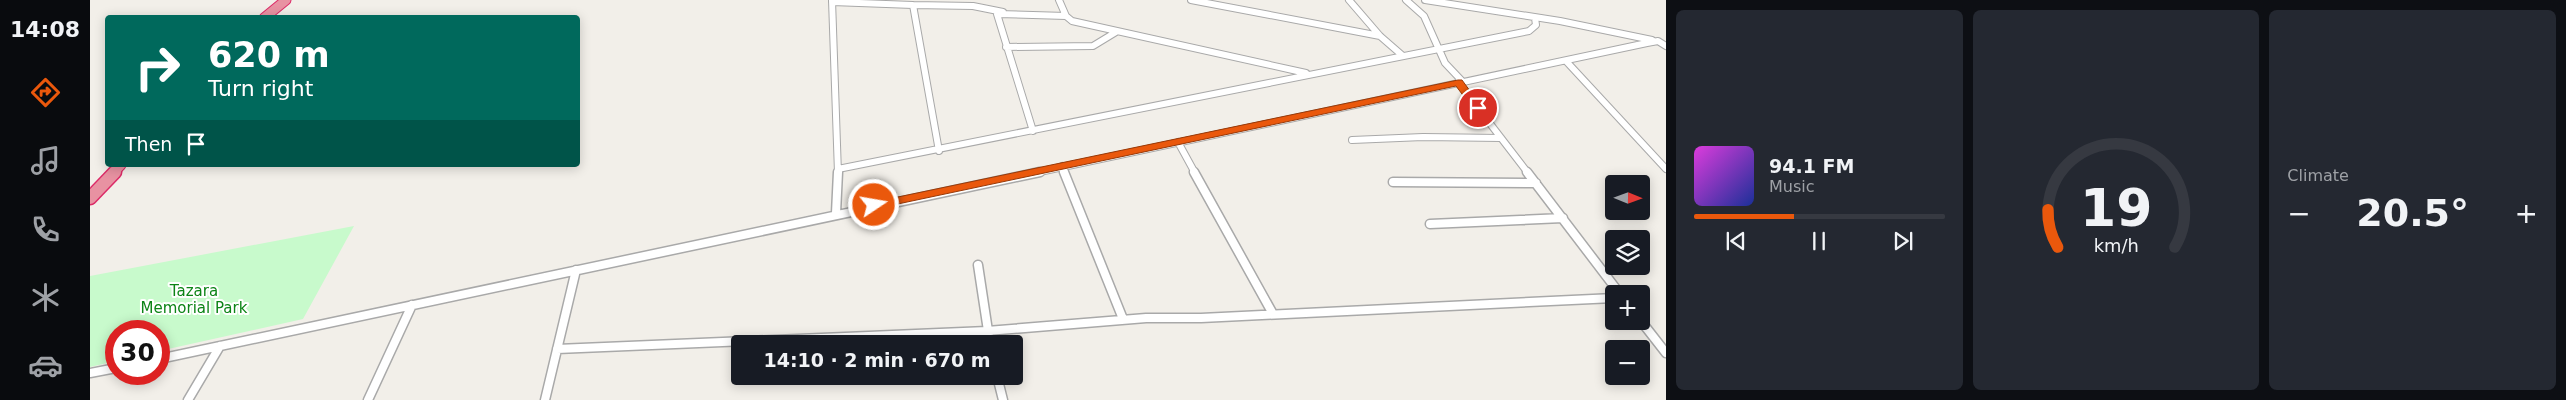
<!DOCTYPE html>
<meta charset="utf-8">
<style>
:root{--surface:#171b24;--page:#242831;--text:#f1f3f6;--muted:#9ea1a6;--line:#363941;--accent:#ea580c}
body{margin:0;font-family:"DejaVu Sans",sans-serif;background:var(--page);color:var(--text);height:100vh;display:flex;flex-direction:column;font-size:19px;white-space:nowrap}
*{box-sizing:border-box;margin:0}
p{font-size:16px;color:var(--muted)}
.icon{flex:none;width:28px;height:28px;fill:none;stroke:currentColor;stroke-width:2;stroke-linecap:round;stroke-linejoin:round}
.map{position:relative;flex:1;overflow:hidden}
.side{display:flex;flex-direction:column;gap:10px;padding:10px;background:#0d0f14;width:900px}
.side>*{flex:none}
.guide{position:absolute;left:15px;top:15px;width:475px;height:152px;border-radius:5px;box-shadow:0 2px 12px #0003;background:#00695c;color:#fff;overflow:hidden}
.needle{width:32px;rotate:91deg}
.buttons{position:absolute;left:1515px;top:175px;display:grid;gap:10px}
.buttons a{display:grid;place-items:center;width:45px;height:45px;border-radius:5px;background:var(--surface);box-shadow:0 2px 12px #0003;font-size:25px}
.speed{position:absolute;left:15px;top:320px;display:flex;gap:10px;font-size:25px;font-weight:700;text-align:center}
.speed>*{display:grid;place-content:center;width:65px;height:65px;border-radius:50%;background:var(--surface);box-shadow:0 2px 12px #0003;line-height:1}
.speed .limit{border:8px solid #d22;background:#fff;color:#111}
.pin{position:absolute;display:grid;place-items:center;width:42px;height:42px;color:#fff;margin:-21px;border:2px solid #fff;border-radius:50%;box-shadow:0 1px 5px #0007}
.me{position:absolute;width:55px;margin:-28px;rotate:78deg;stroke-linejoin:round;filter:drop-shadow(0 0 4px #0008)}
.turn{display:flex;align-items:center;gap:18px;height:105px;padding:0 20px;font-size:22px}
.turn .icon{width:65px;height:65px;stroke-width:2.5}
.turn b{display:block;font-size:35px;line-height:42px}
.then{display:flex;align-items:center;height:48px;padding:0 20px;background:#0003;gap:10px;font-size:19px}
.big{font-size:38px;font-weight:800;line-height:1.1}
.side .widget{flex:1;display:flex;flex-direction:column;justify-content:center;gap:8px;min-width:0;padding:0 18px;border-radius:8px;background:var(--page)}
.side .dial{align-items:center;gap:0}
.dial svg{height:130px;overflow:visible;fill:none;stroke:var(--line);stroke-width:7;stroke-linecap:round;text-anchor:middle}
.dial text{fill:var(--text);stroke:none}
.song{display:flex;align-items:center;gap:15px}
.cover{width:60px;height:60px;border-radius:8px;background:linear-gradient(135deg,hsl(300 70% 55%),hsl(230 70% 35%))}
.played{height:5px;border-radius:2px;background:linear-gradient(90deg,var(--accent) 40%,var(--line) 40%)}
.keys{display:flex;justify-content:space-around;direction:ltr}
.heat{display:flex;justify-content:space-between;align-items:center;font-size:28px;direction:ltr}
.side .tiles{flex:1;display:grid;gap:10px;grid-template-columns:repeat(3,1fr)}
.trip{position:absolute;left:641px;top:335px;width:292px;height:50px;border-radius:5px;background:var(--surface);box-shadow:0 2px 12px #0003;font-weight:800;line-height:50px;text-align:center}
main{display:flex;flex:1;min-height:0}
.menu{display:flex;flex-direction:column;width:90px;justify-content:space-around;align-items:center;background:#090b0e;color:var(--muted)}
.menu .icon{width:35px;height:35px}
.menu .selected{color:var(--accent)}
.menu b{font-size:22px;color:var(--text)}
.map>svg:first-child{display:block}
.park{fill:#c8facc}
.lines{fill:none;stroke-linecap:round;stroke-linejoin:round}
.minor-far1-casing{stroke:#a9a9a9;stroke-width:8}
.minor-casing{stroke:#a9a9a9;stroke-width:11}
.highway-far1-casing{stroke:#dc2a67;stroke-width:11}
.highway-casing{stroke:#dc2a67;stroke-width:15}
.minor-far1{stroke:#fff;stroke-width:6}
.minor{stroke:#fff;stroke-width:8}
.highway-far1{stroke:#e892a2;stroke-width:9}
.highway{stroke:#e892a2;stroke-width:12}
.route{fill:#ea580c;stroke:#983908}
.labels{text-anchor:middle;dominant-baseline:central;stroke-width:4;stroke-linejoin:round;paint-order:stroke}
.park-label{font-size:15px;fill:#0c8416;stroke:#fff}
</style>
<main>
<nav class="menu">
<b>14:08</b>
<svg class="icon selected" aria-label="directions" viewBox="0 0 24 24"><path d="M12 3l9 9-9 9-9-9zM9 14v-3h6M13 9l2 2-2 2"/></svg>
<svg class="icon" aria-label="music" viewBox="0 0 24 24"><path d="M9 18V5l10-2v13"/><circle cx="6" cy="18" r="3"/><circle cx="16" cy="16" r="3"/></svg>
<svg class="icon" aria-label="phone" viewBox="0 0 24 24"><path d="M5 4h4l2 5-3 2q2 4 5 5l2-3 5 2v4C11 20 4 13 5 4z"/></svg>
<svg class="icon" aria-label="climate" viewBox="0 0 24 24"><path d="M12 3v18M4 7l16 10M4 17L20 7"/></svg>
<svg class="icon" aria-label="car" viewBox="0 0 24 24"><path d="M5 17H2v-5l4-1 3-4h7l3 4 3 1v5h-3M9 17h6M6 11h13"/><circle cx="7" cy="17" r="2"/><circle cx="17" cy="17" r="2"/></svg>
</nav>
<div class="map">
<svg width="1576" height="400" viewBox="0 0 1576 400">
<rect width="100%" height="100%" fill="#f2efe9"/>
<path class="park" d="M 264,226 L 213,319 L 69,351 L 69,331 L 26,331 L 26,361 L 0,367 L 0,276 Z"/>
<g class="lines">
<defs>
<path id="minor-far1" d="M 742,0 L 748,173
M 969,0 L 976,16 L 982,21 L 1216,73
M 1101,0 L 1290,36
M 1259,0 L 1290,36 L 1313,56
M 1316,0 L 1334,16 L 1355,63 L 1373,82
M 1335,0 L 1470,21 L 1562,40
M 742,2 L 823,5 L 849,151
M 823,5 L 883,6 L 913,12
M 916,47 L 1003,46 L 1026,32
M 1476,61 L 1576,169
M 1368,82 L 1438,173
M 943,131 L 907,14 L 976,16
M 1262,140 L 1333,137 L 1411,138
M 1088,142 L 1105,173
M 972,166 L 975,173
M 748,169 L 1439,31 L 1446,25 L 1445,18
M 945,173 L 1557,43 L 1568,41 L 1576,46"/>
<path id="minor" d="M 974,172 L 1033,319
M 1104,172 L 1183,314
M 1437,172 L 1530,294
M 1303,182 L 1446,183
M 746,213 L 748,172
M 1340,224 L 1473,218
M 888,265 L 900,344
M 1551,321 L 1576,353
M 467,349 L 897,331 L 1056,318 L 1111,318 L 1524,298
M 69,359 L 950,172
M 0,373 L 26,368
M 907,376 L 913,400
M 98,400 L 130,346
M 278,400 L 322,305
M 455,400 L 486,270"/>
<path id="highway-far1" d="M 174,18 L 196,0
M 23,173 L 31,165"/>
<path id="highway" d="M 0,198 L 25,172"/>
</defs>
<use href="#minor-far1" class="minor-far1-casing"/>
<use href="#minor" class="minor-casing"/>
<use href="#highway-far1" class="highway-far1-casing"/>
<use href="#highway" class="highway-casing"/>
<use href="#minor-far1" class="minor-far1"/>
<use href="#minor" class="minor"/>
<use href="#highway-far1" class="highway-far1"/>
<use href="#highway" class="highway"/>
</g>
<path class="route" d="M 1368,80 L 1372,80 L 1391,106 L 1391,110 L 1384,110 L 1366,86 L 784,209 L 778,205 L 784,202 Z"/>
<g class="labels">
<g class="park-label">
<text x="104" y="291">Tazara<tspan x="104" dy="17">Memorial Park</tspan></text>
</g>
</g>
</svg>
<div class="buttons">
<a><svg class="needle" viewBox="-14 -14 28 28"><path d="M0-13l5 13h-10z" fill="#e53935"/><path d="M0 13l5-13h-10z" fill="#9ea1a6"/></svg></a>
<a><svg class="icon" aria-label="layers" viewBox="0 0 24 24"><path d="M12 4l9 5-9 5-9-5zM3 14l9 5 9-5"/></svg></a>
<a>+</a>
<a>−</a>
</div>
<div class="speed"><div class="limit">30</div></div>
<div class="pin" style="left:1388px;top:108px;background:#d93025"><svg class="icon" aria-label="arrive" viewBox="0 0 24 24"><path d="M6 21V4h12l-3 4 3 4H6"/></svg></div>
<svg class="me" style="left:784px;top:205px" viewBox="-20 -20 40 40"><circle r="17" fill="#ea580c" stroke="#fff" stroke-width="3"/><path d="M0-11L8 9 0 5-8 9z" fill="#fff"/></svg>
<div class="trip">14:10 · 2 min · 670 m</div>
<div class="guide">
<div class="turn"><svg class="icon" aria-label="right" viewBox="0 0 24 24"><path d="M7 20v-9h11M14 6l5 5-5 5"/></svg><div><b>620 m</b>Turn right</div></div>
<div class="then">Then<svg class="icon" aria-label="arrive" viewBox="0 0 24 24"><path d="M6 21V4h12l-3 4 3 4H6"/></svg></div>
</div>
</div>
<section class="side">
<div class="tiles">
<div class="widget">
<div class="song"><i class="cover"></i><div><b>94.1 FM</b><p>Music</p></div></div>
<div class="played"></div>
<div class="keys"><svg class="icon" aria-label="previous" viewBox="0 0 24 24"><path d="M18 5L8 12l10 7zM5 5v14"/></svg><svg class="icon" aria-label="pause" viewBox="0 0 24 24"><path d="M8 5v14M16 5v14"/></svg><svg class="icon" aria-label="next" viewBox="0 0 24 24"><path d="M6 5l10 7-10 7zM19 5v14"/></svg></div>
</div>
<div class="widget dial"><svg viewBox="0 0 100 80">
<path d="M14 69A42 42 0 1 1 86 69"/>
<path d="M14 69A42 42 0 0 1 8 46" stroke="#ea580c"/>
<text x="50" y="56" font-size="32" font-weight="700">19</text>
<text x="50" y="72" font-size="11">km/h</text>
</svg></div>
<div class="widget"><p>Climate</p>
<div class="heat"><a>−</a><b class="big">20.5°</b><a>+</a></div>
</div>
</div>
</section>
</main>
